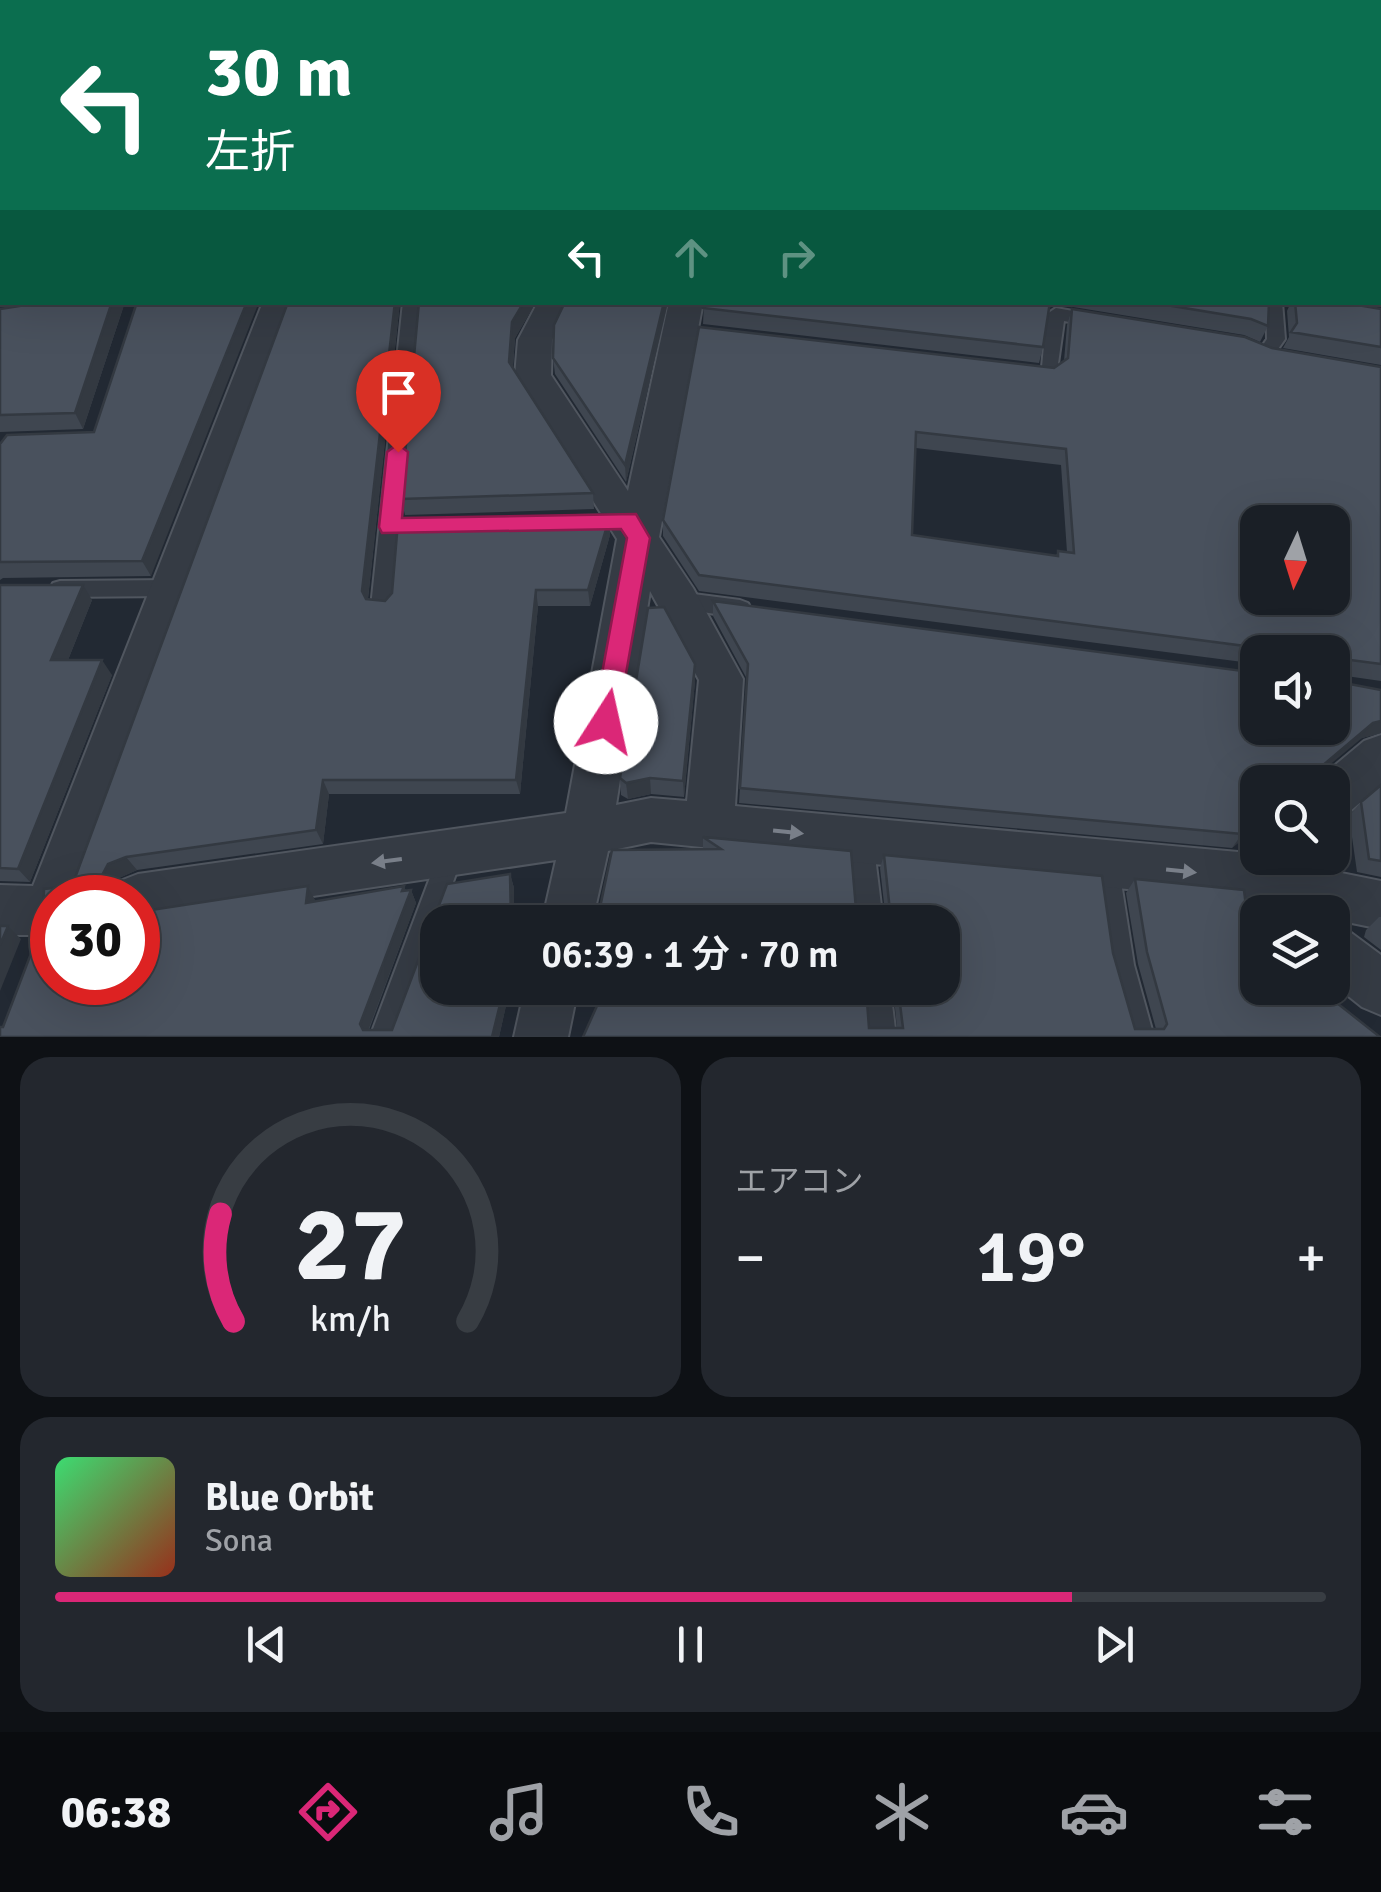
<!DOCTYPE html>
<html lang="ja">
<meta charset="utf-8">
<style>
:root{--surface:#1a1f26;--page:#23272e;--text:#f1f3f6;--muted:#9fa2a7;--line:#383d43;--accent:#db2777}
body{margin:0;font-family:Signika,"Noto Sans JP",sans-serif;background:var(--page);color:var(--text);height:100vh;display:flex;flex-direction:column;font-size:38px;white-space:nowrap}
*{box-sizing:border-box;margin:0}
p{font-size:32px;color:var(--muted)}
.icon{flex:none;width:55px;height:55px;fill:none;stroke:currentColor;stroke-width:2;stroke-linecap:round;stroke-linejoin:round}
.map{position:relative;height:1037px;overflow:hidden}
.details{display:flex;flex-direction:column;gap:20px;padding:20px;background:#0e1115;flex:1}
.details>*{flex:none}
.hud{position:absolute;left:0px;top:0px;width:1382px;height:305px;box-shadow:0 10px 40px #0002,0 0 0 2px var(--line);background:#0b6e4f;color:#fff;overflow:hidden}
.needle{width:65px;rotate:184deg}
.buttons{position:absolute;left:1240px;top:505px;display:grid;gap:20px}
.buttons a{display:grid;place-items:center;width:110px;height:110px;border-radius:20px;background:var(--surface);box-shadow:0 10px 40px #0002,0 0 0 2px var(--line);font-size:50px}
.speed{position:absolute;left:30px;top:875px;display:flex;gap:20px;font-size:50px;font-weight:700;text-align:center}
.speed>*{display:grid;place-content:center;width:130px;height:130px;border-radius:50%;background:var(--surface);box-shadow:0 10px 40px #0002,0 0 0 2px var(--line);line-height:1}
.speed .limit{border:15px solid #d22;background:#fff;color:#111}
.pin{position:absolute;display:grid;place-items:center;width:85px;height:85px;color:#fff;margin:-102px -42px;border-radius:50% 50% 50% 0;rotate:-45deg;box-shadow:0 0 10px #0007}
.pin .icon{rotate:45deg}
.me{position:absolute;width:110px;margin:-55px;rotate:10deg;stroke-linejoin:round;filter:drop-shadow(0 0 8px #0008)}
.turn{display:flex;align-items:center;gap:35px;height:210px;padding:0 40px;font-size:45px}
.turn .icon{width:130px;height:130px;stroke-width:2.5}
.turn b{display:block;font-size:70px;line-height:85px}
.lanes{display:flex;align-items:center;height:95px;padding:0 40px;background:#0003;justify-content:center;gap:50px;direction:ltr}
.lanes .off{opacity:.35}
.big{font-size:75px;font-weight:600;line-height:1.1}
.details .card{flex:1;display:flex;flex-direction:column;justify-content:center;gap:15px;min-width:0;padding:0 35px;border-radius:30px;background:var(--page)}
.details .dial{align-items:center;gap:0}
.dial svg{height:260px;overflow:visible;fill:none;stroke:var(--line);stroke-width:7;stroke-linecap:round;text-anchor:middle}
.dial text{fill:var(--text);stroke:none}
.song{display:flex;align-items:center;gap:30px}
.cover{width:120px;height:120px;border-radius:15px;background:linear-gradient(135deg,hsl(140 70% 55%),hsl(10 70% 35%))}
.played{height:10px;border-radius:5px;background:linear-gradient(90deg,var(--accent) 80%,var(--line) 80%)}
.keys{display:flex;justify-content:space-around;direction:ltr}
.heat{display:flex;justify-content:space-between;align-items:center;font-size:55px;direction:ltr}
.details .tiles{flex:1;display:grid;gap:20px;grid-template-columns:1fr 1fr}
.card:last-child{grid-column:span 2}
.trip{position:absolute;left:420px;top:905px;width:540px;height:100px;border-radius:30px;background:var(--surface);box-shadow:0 10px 40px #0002,0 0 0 2px var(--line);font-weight:600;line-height:100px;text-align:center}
.tab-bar{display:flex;height:160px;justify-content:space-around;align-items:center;background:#0a0c0f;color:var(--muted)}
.tab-bar .icon{width:70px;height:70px}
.tab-bar .selected{color:var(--accent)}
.tab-bar b{font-size:45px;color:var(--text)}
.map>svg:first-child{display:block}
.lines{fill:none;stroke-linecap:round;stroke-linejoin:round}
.lane-casing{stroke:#50565f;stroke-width:4}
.street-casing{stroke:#50565f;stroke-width:4}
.secondary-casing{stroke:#3f444e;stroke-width:59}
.lane{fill:#353b44;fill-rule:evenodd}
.street{fill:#353b44;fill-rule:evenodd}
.secondary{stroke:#444b57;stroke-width:55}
.wall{fill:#3f4650;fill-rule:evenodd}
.shaded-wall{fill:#333941}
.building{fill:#49515d;stroke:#333941;stroke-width:2.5;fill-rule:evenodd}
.oneway{fill:#797f89}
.route{fill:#db2777;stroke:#8e194d;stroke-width:2.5}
</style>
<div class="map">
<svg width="1381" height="1037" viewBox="0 0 1381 1037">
<rect width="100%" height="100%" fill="#222933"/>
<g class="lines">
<defs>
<path id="lane" d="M 403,302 L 420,302 L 393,607 L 390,613 L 374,613 L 371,607 Z
M 1266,302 L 1282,302 L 1285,339 L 1271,359 L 1265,361 L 1256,355 L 1267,339 Z
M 1056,308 L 1096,315 L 1105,321 L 1096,327 L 1064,321 L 1056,378 L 1024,376 L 1021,372 L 1024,368 L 1042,367 L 1047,314 Z
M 172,580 L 179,582 L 182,588 L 179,594 L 172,596 L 60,597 L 53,595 L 50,589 L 53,583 L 60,581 Z
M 678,592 L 740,600 L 748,603 L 751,609 L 748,615 L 740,618 L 678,608 L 671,606 L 667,600 L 671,594 Z
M 861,829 L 870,832 L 873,840 L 883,922 L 857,922 L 849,840 L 852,832 Z
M 452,839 L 461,843 L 464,851 L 398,1037 L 370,1037 L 440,851 L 443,843 Z
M 1106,851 L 1115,855 L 1118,863 L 1134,965 L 1154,1037 L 1126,1037 L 1108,965 L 1094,863 L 1097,855 Z
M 864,988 L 890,988 L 896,1037 L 868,1037 Z"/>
<path id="street" d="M 263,302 L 297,302 L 80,898 L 52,898 L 52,935 L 0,935 L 0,885 L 33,886 Z
M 538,302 L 572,302 L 552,340 L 551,375 L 628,491 L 669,302 L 703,302 L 659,537 L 693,588 L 743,679 L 735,806 L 1238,852 L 1381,881 L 1381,929 L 1332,919 L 1332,912 L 1300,912 L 1238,900 L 651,842 L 608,851 L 592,922 L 542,922 L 556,860 L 138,922 L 138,898 L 113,898 L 120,881 L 138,874 L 566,813 L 617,539 L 515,376 L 518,340 ZM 650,591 L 699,680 L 687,801 L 651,798 L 616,805 Z
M 1381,735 L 1381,785 L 1349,812 L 1332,818 L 1332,782 L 1315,782 L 1364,741 Z
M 1332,924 L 1350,932 L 1381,955 L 1381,1015 L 1362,1007 L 1332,983 Z
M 525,988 L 578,988 L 568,1037 L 514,1037 Z"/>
<path id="secondary" d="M 245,2 L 261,0"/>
</defs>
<use href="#lane" class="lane-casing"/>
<use href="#street" class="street-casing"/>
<use href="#secondary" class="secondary-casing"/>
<use href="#lane" class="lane"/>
<use href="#street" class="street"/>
<use href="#secondary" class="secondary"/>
</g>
<path class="wall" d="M 1381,0 L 1381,307 L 1351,302 L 1380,302 Z
M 0,165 L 2,165 L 2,297 L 0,297 Z
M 45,302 L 125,302 L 83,429 L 0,432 L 0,309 Z
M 288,302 L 400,302 L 368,599 L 385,601 L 392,593 L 398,522 L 606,514 L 609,519 L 610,535 L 590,606 L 538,606 L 520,794 L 329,794 L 323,844 L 137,870 L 119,878 L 113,889 L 124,889 L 131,898 L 52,898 L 52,982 L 138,982 L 138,912 L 308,886 L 315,901 L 404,886 L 406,891 L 411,890 L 416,903 L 369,1030 L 392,1030 L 447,884 L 510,874 L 514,888 L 514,922 L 438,922 L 438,988 L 510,988 L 499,1037 L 0,1037 L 0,1027 L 3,1027 L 43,922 L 44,889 L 72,886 Z
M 419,302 L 536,302 L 515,338 L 513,367 L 593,493 L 594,509 L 405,515 L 401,499 Z
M 668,302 L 626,482 L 555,374 L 553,358 Z
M 704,302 L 1269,302 L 1268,326 L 1260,342 L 1244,335 L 1055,304 L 1049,308 L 1043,347 L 1039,363 L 703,324 Z
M 1291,302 L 1340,302 L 1381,309 L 1381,365 L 1283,348 L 1289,337 L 1287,311 Z
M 1072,309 L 1272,348 L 1381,367 L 1381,681 L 1339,675 L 1339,682 L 1381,691 L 1381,733 L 1362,738 L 1258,782 L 1258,826 L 1232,848 L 739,803 L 747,679 L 713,616 L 713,601 L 1258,728 L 1332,652 L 1258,652 L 1258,664 L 699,591 L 663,536 L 663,520 L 1054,368 L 1064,361 L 1067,325 ZM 916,448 L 1061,465 L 1067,552 L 1058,551 L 1056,556 L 912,535 Z
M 94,432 L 151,576 L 3,578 L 0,580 L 0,444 Z
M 0,585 L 92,600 L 68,660 L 112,675 L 30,882 L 0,881 Z
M 695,681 L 684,797 L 651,794 L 628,799 L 621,795 L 620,778 Z
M 1381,785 L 1381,877 L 1357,872 L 1349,816 L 1361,802 Z
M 703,837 L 856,909 L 860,913 L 885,912 L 880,868 L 884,855 L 1113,953 L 1135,1029 L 1156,1029 L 1138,964 L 1126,893 L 1135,879 L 1258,988 L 1380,1037 L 583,1037 L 897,1028 L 893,988 L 942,988 L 942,922 L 597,922 L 703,849 Z
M 1379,917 L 1381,917 L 1381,950 L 1364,937 L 1366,930 Z"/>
<path class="shaded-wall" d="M 2,73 L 2,98 L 0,102 L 0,76 Z
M 112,302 L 125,302 L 83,429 L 75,413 Z
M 247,302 L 259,302 L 151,576 L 142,561 Z
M 395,302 L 400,302 L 367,607 L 362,591 Z
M 524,302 L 536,302 L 515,338 L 512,378 L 509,362 L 512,322 Z
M 664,302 L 668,302 L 626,482 L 625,465 Z
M 609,519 L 610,535 L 590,606 L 588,590 Z
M 83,585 L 92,600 L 62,675 L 51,660 Z
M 536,590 L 538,606 L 520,794 L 516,780 Z
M 102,660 L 112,675 L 30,882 L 18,869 Z
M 695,664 L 695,681 L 684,797 L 683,781 Z
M 1381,721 L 1381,733 L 1362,738 L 1309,782 L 1303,782 L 1373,723 Z
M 650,778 L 651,794 L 628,799 L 626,783 Z
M 323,780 L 329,794 L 323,844 L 316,830 Z
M 1258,821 L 1258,826 L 1232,848 L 1242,834 Z
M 126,857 L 137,870 L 119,878 L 110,897 L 98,883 L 108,864 Z
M 510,874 L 514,888 L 514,922 L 511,922 Z
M 308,886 L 315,900 L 313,915 L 306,903 Z
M 404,886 L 408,897 L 411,890 L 416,903 L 366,1036 L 360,1024 Z
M 8,926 L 21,939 L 0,991 L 0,945 Z
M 504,988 L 510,988 L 499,1037 L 492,1037 Z"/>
<path class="building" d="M 0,0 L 12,0 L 12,2 L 2,2 L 2,73 L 0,76 Z
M 359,0 L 1381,0 L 1381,290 L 1380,2 L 343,2 Z
M 0,165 L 2,165 L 2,281 L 0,281 Z
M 45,302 L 112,302 L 75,413 L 0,415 L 0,309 Z
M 137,302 L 247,302 L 142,561 L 0,562 L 0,444 L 7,435 L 94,432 Z
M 288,302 L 395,302 L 362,591 L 366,599 L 385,601 L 392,593 L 398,522 L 606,514 L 609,519 L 588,590 L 536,590 L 516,780 L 323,780 L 316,830 L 126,857 L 108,864 L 98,883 L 102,889 L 124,889 L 124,898 L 52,898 L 52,982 L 138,982 L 138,912 L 308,886 L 306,903 L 404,886 L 402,891 L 411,890 L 360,1024 L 363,1030 L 392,1030 L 447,884 L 510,874 L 511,922 L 438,922 L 438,988 L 504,988 L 492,1037 L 0,1037 L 0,1027 L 3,1027 L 43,922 L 44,889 L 72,886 Z
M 419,302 L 524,302 L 512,322 L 509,362 L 593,493 L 401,499 Z
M 565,302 L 664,302 L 625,465 L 553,358 L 554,325 Z
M 704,302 L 1050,302 L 1043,347 L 703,308 Z
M 1148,302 L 1269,302 L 1268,326 L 1251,319 Z
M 1295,302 L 1340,302 L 1381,309 L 1381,347 L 1291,332 L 1297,323 Z
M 1072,309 L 1245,337 L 1272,348 L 1381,367 L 1381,664 L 1343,659 L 1339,663 L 1339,682 L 1381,690 L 1381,721 L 1373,723 L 1303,782 L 1258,782 L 1258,821 L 1242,834 L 740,788 L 748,664 L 713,601 L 1258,673 L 1258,728 L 1332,728 L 1332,652 L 1271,652 L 1268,649 L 699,575 L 663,520 L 699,327 L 1054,368 L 1068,358 ZM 916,432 L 1066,449 L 1074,553 L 1058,551 L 1058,556 L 912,535 ZM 1258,522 L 1332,522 L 1332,598 L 1258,598 Z
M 0,585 L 83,585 L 51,660 L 102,660 L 18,869 L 0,868 Z
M 664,607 L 695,664 L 683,781 L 650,778 L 626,783 L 620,778 L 648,608 Z
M 1381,785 L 1381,861 L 1369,859 L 1361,802 Z
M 703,837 L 851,851 L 856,909 L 860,913 L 890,911 L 884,855 L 1102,876 L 1113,953 L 1135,1029 L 1164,1029 L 1167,1024 L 1147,952 L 1135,879 L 1244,890 L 1246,906 L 1269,908 L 1275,912 L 1258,912 L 1258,988 L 1318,988 L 1380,1037 L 583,1037 L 605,988 L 866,988 L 869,1028 L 903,1028 L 898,988 L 942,988 L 942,922 L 597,922 L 612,850 L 721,849 Z
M 0,926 L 8,926 L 0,945 Z"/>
<defs><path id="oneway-solid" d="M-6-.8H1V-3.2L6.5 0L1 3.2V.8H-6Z" transform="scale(2.5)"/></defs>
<g class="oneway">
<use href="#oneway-solid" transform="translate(788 832) rotate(6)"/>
<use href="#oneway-solid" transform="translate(387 861) rotate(172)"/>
<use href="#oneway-solid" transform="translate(1181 871) rotate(6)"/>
</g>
<path class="route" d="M 398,444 L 408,452 L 402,518 L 636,514 L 650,538 L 616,730 L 606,734 L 597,730 L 593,722 L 627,538 L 621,529 L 382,533 L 379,527 L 387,452 Z"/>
</svg>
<div class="buttons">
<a><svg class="needle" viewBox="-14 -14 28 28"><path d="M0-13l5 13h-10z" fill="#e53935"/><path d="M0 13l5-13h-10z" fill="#9fa2a7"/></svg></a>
<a><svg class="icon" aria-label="sound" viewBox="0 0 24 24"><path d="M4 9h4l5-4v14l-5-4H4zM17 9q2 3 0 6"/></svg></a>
<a><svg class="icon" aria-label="search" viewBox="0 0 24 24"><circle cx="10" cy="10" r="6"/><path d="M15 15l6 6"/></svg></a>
<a><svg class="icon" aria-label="layers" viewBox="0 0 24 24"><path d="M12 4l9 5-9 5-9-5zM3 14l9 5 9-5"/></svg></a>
</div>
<div class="speed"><div class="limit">30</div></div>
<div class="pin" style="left:398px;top:452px;background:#d93025"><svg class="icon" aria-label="arrive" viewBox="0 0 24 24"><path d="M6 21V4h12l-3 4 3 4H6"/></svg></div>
<svg class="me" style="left:606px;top:722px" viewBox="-20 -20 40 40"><circle r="19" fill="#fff"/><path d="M0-13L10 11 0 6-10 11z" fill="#db2777"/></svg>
<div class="trip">06:39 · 1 分 · 70 m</div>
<div class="hud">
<div class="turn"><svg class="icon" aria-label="left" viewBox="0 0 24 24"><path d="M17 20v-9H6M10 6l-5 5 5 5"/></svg><div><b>30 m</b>左折</div></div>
<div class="lanes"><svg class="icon" aria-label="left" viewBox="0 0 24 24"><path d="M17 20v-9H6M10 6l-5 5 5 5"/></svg><svg class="icon off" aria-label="ahead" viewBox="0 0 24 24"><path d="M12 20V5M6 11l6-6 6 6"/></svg><svg class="icon off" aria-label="right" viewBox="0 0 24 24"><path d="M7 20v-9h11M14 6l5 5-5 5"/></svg></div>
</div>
</div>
<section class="details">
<div class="tiles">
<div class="card dial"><svg viewBox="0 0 100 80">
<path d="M14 69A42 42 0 1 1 86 69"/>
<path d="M14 69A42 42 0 0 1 10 36" stroke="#db2777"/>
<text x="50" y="56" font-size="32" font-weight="700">27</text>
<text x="50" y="72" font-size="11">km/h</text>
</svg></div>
<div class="card"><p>エアコン</p>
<div class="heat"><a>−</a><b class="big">19°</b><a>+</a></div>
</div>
<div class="card">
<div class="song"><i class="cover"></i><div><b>Blue Orbit</b><p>Sona</p></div></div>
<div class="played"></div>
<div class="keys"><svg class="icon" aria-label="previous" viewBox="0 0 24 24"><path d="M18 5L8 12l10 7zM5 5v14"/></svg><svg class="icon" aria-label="pause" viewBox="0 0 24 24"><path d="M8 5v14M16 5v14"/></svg><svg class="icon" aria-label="next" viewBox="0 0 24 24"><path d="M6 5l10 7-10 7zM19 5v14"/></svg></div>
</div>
</div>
</section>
<nav class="tab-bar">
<b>06:38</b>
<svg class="icon selected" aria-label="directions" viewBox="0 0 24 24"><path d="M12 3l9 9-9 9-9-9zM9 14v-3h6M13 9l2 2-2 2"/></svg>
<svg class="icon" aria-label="music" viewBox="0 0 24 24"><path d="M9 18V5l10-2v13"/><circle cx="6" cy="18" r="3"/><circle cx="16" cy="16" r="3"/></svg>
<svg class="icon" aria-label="phone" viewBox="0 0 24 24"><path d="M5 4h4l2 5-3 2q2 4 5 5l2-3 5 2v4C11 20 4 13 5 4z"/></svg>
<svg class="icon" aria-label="climate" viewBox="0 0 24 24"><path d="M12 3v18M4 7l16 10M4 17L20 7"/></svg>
<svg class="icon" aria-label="car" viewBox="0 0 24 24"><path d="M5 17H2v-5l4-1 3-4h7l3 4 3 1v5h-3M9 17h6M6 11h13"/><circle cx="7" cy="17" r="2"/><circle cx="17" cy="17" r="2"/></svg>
<svg class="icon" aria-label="filters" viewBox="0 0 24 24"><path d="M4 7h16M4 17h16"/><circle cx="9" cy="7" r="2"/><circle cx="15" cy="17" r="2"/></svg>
</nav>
